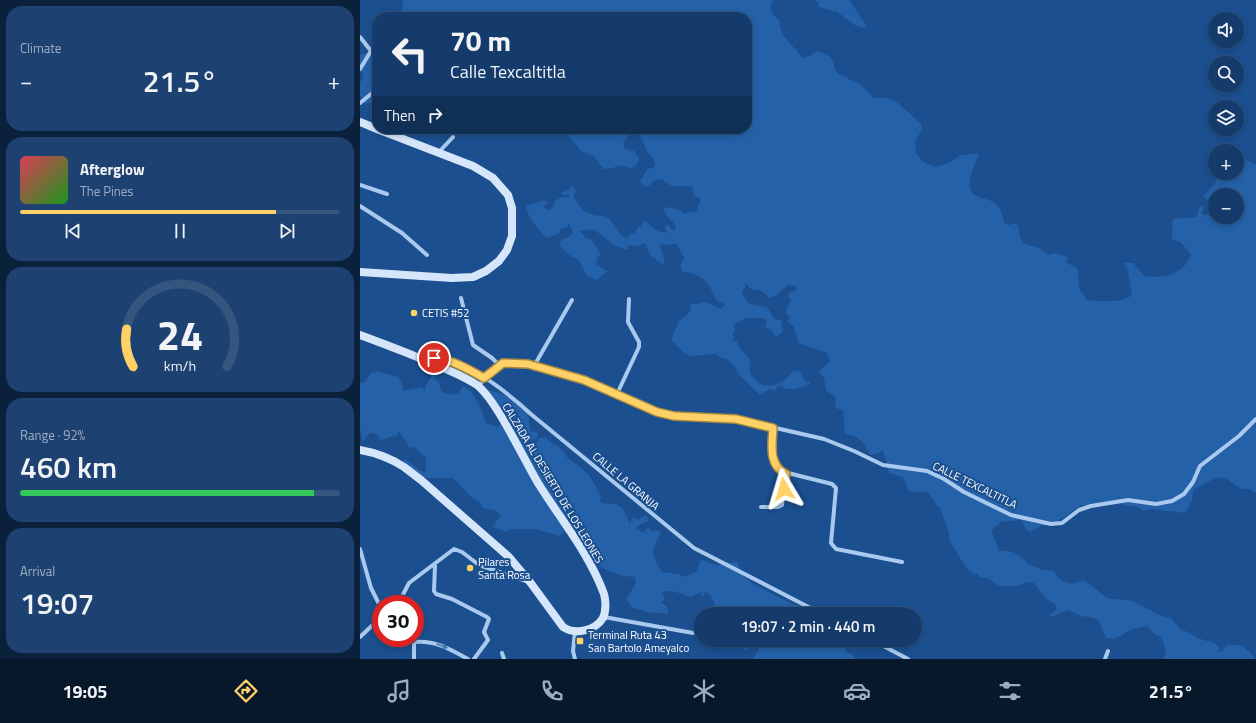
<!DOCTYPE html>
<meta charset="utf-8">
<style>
:root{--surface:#143b6b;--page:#1d4271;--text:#f1f3f6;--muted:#9dadc1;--line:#33557e;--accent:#ffd166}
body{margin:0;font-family:"Titillium Web",sans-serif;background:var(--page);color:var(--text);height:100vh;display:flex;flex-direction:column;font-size:15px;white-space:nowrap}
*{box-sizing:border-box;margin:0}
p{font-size:13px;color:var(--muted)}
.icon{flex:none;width:22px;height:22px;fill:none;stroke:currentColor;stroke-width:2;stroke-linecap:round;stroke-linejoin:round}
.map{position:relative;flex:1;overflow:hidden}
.panel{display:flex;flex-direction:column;gap:6px;padding:6px;background:#0b203b;width:360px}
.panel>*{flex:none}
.top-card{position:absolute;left:12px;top:12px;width:380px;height:122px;border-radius:16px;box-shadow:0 2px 6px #0003,0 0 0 1px var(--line);background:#143b6b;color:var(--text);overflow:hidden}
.tools{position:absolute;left:848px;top:12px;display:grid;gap:8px}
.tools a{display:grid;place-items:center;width:36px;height:36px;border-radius:50%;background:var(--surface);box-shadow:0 2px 6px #0003,0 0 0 1px var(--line);font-size:20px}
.speed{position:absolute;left:12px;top:595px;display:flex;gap:8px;font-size:20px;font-weight:700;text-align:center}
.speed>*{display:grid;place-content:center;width:52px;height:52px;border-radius:50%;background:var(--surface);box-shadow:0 2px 6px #0003,0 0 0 1px var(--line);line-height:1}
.speed .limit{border:6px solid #d22;background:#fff;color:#111}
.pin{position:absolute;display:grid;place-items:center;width:34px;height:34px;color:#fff;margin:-17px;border:2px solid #fff;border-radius:50%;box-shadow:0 1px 4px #0007}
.me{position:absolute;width:44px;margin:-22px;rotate:353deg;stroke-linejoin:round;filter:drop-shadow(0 0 3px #0008)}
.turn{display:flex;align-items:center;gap:14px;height:84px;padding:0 12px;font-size:18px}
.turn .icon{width:52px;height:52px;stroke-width:2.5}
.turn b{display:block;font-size:28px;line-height:34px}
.then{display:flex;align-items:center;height:38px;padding:0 12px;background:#0003;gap:8px;font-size:15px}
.big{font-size:30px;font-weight:600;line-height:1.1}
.panel .tile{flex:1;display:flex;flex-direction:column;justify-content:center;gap:6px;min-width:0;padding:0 14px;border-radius:16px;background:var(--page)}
.panel .dial{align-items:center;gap:0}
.dial svg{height:104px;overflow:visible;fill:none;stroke:var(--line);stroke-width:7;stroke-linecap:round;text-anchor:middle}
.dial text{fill:var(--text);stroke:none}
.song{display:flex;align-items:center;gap:12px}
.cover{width:48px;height:48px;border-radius:6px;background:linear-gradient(135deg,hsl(350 70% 55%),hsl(120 70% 35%))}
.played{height:4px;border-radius:2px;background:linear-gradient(90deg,var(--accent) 80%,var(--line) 80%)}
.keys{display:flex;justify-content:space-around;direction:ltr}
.heat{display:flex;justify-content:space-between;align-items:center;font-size:22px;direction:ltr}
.charge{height:6px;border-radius:3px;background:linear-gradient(90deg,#34c759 92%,var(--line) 0)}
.trip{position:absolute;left:334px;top:607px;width:228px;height:40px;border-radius:20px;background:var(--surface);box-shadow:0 2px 6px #0003,0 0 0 1px var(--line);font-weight:600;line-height:40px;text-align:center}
.tab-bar{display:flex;height:64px;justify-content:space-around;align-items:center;background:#08182b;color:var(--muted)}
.tab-bar .icon{width:28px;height:28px}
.tab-bar .current{color:var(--accent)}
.tab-bar b{font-size:18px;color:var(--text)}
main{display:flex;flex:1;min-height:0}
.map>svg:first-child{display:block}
.green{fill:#2461a8}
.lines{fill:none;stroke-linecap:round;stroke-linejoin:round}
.street{stroke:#a9c9ee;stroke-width:4}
.secondary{stroke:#d6e6fa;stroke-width:8}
.oneway{fill:#4674ac}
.route-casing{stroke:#a68842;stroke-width:10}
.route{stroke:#ffd166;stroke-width:7}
.poi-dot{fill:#ffd166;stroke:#1b4f8f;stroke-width:1.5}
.labels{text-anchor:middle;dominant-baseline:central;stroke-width:4;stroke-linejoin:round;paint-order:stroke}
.poi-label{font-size:11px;fill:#fff;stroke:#1b4f8f;text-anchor:start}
.street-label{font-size:11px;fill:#fff;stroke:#1b4f8f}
</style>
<main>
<section class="panel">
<div class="tile"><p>Climate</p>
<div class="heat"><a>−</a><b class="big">21.5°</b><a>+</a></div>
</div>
<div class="tile">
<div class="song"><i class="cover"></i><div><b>Afterglow</b><p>The Pines</p></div></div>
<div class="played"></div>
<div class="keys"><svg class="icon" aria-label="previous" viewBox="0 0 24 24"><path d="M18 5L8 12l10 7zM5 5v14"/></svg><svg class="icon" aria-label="pause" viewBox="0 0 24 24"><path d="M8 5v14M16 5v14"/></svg><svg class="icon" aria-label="next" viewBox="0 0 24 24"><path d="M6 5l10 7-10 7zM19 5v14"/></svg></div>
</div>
<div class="tile dial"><svg viewBox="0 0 100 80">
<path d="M14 69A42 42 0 1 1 86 69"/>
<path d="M14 69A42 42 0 0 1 9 40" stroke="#ffd166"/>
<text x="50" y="56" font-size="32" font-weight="700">24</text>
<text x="50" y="72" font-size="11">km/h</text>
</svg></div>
<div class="tile"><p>Range · 92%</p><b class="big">460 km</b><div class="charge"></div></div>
<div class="tile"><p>Arrival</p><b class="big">19:07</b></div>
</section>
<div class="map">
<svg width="896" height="659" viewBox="0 0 896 659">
<rect width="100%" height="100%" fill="#1b4f8f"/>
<path class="green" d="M 43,0 L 413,0 L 410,8 L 413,15 L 419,20 L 422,34 L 443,58 L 448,57 L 457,51 L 469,56 L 473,61 L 475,70 L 479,74 L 501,85 L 514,98 C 518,98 523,98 527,98 C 539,100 550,116 561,123 L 562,130 L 555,141 L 556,153 L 563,162 L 574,167 L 587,164 L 601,155 L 619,153 C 616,162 611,171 610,180 C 607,202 626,195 636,204 C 641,208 643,218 645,224 L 649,225 L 657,223 L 662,243 L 679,248 L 689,255 L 695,253 L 708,257 L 706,262 L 718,269 L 719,289 L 727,300 C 742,301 760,304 772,295 L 768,271 L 764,263 L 773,263 L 784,276 C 804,279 823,275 831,255 L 821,242 L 812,240 L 813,219 L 837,217 L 839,207 L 844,206 L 841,213 L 844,215 L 855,215 L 855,217 L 877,217 L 877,195 L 855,195 L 855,213 L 849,204 L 850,202 L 843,196 L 855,184 L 858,173 L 877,173 L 877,157 L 896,164 L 896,493 L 890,489 L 881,489 L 867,479 L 857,477 L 833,490 L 832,501 L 825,513 L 791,509 L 783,511 L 778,507 L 764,505 L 755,501 L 740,505 L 721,505 L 697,522 L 681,526 L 670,532 L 666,529 L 661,520 L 641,522 L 631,530 L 639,550 L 653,552 L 665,560 L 666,563 L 682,570 L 693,571 C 702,583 709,587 724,580 L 747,598 L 773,601 L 802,616 L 811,618 L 821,630 C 832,632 833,637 841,639 C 849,642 854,641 860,648 L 858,652 L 863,651 L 866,646 C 880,642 888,649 896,659 L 804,659 L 806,651 L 801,636 L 797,636 L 787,626 L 772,629 L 755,639 L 746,638 L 739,621 L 734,618 L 721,616 L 709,610 L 691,617 L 689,614 L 693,613 L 697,609 L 695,604 L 685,598 L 674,583 L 668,582 L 656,586 L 639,586 L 630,579 L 620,577 L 617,573 L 615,575 L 607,569 L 590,542 L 588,530 L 579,506 L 574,505 L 576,503 L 567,492 L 552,492 L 547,489 L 546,483 L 542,477 L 529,473 L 524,453 L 522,450 L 519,453 L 510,455 C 504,443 499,435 485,434 L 483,410 L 475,408 L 476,397 L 466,391 L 464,378 L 459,371 L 470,361 L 467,353 L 439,343 L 433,326 L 427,321 L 430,317 L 425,313 L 431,300 L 428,297 L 429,293 L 436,290 L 436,286 L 428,285 L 417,295 L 409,298 C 405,293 398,288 392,290 L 385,283 L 385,288 L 383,290 L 382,294 L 389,304 L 407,307 L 414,319 L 421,320 L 423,332 L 416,337 L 411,329 L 405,328 L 407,322 L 404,318 L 386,318 L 373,325 L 375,330 L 372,333 L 374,337 L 372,340 L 377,341 L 380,349 L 390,359 C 390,363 389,368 390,371 C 390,375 393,377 395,379 C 406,393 426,383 433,370 L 441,372 L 444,380 L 451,383 C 441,388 429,393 419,385 L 414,391 L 410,389 L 400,395 L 379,375 L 375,367 L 367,359 L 361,358 L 356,354 L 330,356 L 324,353 L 311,340 L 319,321 L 325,317 L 331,310 L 330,304 L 336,304 L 346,302 L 360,309 L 366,305 L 356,300 C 348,281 344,275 323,272 L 320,266 L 324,257 L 316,244 L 300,245 L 305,262 L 303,264 L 291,256 L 285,243 L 276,246 L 267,245 L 269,249 C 257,251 243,235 233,229 L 220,231 L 226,238 L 231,239 L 241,255 L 237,258 L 236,265 L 248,271 L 236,280 L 226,275 L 219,260 L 212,257 L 199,246 L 202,239 L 207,238 L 213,233 L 209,223 L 206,228 L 201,228 L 199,234 L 186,238 C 178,228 168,219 166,206 L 185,200 L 188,203 L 183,207 L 188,210 L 192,209 L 195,201 L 201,197 L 203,198 L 210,196 L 209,194 L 203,195 L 201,192 L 207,191 L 212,186 L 216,191 L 213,196 L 223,211 L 237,216 L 241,215 L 249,218 L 261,235 L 267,239 L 271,233 L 274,234 L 278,227 L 283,227 L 282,224 L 284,220 L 297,231 L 307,233 L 305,226 L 308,224 L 311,229 L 315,230 L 316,226 L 307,216 L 303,209 L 306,207 L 320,210 L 324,214 L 328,212 L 337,212 L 338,206 L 340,202 L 340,198 L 334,196 L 332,186 L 312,186 L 303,180 L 297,179 L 287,187 L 280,182 L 287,169 L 293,168 L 295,164 C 294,157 288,154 285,147 C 283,141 282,139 278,133 L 268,136 L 263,143 L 265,149 L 274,151 L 279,158 L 277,164 L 272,168 L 257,165 L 254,168 L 244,169 L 233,156 L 221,151 L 209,136 L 206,129 L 387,129 L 387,17 L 41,17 Z
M 453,0 L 489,0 L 506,25 L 505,28 L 496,26 L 476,11 L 472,11 L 459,7 L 458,2 Z
M 17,50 L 17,102 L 5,104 L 3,98 L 0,96 L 0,82 L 2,80 L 4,73 L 0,72 L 0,55 Z
M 17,371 L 38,377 L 42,384 L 44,391 L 62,387 L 65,391 L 65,387 L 73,374 L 78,376 L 74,379 L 78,381 L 82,392 L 90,395 L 99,393 L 103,386 C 115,391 122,411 126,423 L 138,427 L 145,417 L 120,392 L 127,389 C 133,393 137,391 142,394 C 149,397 154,399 161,401 L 168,410 L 170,431 L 177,432 L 178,437 L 171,441 L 166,438 L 164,444 L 175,446 L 179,438 L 186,438 C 190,443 194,444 199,447 C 203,450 205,456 209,459 C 228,472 231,476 241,497 L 239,501 C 245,505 248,503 255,504 C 263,505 267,517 270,524 L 273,517 L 278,520 L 286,514 L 289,521 L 277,526 L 276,529 L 284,533 L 287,528 L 293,532 L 295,530 L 302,532 C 291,548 290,555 302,572 L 318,574 L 325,577 L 336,572 L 341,560 L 356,565 L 377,562 L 383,576 L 393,584 L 432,604 L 441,606 L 449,614 L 347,614 L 354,609 C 355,601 353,597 346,592 L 342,597 L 341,592 L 331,597 C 319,594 314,589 302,592 L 305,599 L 301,603 L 307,606 L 308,614 L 287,612 L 272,607 L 266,599 L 276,583 L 275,577 C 242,576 225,554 205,531 L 199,536 L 176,529 L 149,529 L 146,532 L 132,527 L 141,516 L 135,510 L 122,508 L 121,503 L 112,498 L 93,478 L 63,478 L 43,463 L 44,458 L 62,472 L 66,471 L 66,458 L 54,447 L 50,448 L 39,431 L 37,435 L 21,440 L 16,434 L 10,433 L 3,442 L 0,428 L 0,382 L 4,383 L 11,373 Z
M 373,640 L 483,640 L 486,652 L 492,654 L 496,659 L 392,659 L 399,650 L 395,642 L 391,643 L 389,649 L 385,650 Z"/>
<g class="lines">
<path class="street" d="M 38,17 L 40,15
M 0,37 L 11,51 L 17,50
M 0,69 L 11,51
M 0,103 L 17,89
M 79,152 L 93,137
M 0,185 L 27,194
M 0,206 L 42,233 L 67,255
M 101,298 L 113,345 L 132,358 L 139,365
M 68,359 C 102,354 149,394 172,415 L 334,548 L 462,614
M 174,366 L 212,300
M 118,387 L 124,379 L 143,363 L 168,364 L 224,380 L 297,412 L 314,416 L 376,419 L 464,439 L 494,451 L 523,465 L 567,471 L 584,479 L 604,492 L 651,515 L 691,524 L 702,523 L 719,510 L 731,506 L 768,500 L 796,504 L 812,501 L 824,494 L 833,482 L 840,466 L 879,436 L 896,419
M 257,394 L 279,347 L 279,342 L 268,322 L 269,299
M 413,428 C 412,444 410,457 420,471 L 472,484 L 476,488 L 471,543 L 476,549 L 542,562
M 401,507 L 418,507 L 422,505 L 426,474
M 0,549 L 11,588 L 21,608
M 75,565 L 74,591 L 76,594 L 92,599 L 127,617 L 129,619 L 124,632 L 128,640 L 114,659
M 38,604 L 49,583 L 94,549 L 102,552 L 119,565 L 169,582
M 244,617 L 333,633
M 215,631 L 213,651 L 215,659
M 0,637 L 21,617
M 52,638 L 54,642 L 54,659
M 512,640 L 548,659
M 54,642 C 75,640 90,649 108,659
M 142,653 L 144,659
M 745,659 L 748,651"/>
<path class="secondary" d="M 0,122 L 17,129
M 0,272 L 92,278 L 113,277 L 126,271 L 139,261 L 147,250 L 152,236 L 152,208 L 148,195 L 133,178 L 113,166 L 17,129
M 0,335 C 27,345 53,355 79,366 C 92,372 105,377 117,385 C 137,401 163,458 178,483 C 201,520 229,553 244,594 C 246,601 246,612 243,618 C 235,631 215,635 203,627 L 170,582 L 149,557 L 61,480 L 44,467 C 30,458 17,453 0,450"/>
</g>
<defs><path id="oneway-solid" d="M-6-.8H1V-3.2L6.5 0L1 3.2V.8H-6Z"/></defs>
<use class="oneway" href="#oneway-solid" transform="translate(82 646) rotate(21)"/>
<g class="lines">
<defs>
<path id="route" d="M 74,358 C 93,360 108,369 124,378 L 143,363 L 168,364 L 224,380 L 297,412 L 314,416 L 376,419 L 413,428 C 412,445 408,465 426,474 L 424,489"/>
</defs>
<use href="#route" class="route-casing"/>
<use href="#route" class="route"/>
</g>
<g class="poi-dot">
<circle cx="54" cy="313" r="4"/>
<circle cx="110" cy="568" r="4"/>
<rect x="216" y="637" width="8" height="8" rx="2"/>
</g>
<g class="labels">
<g class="poi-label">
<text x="62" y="313">CETIS #52</text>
<text x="118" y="562">Pilares<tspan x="118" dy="13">Santa Rosa</tspan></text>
<text x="228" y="635">Terminal Ruta 43<tspan x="228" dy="13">San Bartolo Ameyalco</tspan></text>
</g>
<g class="street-label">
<text transform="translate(266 481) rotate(40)">CALLE LA GRANJA</text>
<text transform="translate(193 483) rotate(59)">CALZADA AL DESIERTO DE LOS LEONES</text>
<text transform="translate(615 485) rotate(26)">CALLE TEXCALTITLA</text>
</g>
</g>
</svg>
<div class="tools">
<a><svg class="icon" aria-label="sound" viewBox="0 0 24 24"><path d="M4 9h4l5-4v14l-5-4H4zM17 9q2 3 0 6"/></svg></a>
<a><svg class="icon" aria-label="search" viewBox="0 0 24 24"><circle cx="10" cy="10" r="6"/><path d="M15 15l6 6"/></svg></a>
<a><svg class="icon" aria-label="layers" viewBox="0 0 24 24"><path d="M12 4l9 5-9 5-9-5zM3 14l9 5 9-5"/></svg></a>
<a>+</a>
<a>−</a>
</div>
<div class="speed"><div class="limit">30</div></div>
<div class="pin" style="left:74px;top:358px;background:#d93025"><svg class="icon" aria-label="arrive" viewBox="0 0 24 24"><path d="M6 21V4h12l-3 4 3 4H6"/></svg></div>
<svg class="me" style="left:424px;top:489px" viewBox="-20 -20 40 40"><path d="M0-17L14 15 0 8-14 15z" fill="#ffd166" stroke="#fff" stroke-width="4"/></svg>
<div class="trip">19:07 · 2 min · 440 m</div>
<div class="top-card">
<div class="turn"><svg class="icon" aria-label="left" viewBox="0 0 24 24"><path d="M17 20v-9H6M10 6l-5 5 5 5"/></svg><div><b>70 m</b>Calle Texcaltitla</div></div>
<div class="then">Then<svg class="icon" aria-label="right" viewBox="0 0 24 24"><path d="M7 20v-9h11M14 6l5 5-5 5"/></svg></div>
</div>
</div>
</main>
<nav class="tab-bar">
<b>19:05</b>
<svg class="icon current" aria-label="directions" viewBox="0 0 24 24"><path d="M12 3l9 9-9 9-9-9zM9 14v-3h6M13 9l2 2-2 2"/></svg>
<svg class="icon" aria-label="music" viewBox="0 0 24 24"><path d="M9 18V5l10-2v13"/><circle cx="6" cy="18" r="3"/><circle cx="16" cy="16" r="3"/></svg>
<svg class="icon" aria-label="phone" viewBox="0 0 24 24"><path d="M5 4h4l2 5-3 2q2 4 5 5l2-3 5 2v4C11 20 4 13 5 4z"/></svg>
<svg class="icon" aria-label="climate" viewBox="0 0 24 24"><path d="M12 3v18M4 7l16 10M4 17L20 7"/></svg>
<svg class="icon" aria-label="car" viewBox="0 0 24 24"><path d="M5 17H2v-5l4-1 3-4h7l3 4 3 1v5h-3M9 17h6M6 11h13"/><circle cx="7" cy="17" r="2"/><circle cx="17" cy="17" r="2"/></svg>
<svg class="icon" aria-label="filters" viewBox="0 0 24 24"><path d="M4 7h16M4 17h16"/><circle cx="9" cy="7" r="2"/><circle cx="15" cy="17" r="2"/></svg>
<b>21.5°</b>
</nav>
